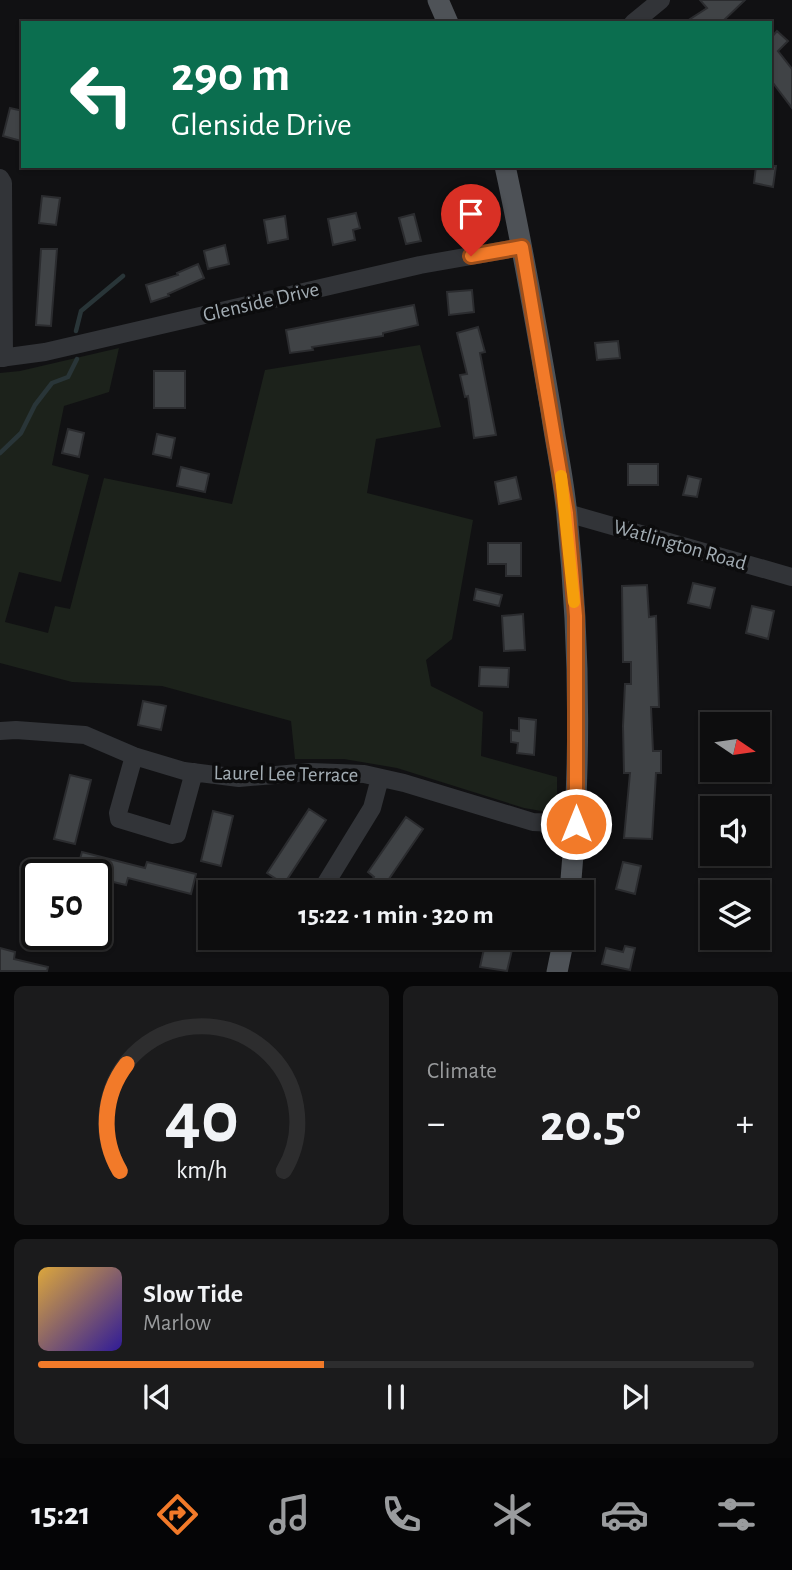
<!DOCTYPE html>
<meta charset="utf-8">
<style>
:root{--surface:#0d0d0e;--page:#1b1b1c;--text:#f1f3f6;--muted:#9a9c9e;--line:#2d2d2e;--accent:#f27a29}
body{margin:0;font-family:"Alegreya Sans",sans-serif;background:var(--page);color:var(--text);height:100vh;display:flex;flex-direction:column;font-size:26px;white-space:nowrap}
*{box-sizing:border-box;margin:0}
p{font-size:23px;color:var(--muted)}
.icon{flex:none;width:38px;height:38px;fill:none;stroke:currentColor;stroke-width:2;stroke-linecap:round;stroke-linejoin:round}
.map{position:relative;height:972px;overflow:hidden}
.side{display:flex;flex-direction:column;gap:14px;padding:14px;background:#070708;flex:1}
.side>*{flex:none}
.top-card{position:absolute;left:21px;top:21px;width:751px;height:147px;border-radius:0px;box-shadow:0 2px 5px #0004,0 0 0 2px var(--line);background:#0b6e4f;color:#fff;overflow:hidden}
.needle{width:46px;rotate:103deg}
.controls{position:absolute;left:700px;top:712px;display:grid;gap:14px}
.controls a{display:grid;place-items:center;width:70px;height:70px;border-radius:0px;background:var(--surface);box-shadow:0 2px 5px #0004,0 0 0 2px var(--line);font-size:35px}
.speed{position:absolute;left:21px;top:859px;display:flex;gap:14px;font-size:35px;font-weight:700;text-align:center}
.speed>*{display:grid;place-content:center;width:91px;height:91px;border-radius:50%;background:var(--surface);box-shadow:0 2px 5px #0004,0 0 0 2px var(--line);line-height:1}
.speed .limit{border:4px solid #111;border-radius:10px;background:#fff;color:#111}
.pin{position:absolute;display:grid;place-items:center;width:60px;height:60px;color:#fff;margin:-72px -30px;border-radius:50% 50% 50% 0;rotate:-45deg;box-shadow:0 0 7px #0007}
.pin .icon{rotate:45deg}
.me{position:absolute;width:77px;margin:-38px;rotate:0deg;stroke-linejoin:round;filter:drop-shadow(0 0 5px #0008)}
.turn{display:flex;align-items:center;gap:24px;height:147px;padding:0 35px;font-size:32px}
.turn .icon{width:91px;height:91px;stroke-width:2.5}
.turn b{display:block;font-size:49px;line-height:60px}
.big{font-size:52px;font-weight:600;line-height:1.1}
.side .widget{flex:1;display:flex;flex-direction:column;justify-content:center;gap:10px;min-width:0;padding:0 24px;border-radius:10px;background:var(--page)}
.side .dial{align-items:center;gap:0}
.dial svg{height:182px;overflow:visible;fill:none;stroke:var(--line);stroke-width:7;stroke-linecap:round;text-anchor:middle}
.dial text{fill:var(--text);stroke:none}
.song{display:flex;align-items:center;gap:21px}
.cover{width:84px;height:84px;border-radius:10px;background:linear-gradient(135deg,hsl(40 70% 55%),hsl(250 70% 35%))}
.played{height:7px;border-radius:4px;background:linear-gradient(90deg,var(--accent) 40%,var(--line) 40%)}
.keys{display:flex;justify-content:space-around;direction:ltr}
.heat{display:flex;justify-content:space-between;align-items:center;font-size:38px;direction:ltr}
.side .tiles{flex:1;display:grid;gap:14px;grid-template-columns:1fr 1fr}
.widget:last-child{grid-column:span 2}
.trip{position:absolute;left:198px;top:880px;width:396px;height:70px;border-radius:0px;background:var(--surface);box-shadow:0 2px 5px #0004,0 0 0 2px var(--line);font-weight:600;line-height:70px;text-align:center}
.menu{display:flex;height:112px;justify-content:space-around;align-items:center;background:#050506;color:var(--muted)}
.menu .icon{width:49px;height:49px}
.menu .selected{color:var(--accent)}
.menu b{font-size:32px;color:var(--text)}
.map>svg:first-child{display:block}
.green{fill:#1c221b}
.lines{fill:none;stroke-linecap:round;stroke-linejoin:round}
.stream{stroke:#293538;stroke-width:4.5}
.building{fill:#404346;stroke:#2b2c2f;stroke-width:2}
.minor{stroke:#323438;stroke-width:18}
.major{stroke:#4e5257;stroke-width:21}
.route-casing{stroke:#9d4f1b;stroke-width:18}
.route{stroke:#f27a29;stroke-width:12}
.slow{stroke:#f59e0b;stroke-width:12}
.labels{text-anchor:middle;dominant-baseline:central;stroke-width:7;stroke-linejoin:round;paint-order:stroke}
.street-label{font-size:21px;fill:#a2acb3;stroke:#0c0c0d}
</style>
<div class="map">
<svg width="792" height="972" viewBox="0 0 792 972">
<rect width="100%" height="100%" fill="#111113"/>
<path class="green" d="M 420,345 L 441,427 L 376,439 L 367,493 L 473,520 L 452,639 L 426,660 L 431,686 L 483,712 L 481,756 L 557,777 L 557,806 L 547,812 L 524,808 L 397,768 L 344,759 L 295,759 L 291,721 L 162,686 L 72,682 L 0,663 L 0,373 L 20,371 L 119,348 L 109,392 L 64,406 L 52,465 L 89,475 L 61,582 L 19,572 L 5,622 L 48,633 L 55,606 L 70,609 L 104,478 L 232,504 L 265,370 Z"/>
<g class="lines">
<path class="stream" d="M 76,331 L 81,311 L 123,276
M 0,453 L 21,433 L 35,405 L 52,383 L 68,377 L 77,359"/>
</g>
<path class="building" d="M 700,0 L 745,0 L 721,23 L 684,23 L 707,8 Z
M 777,31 L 788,41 L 778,51 L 792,69 L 792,108 L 770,79 L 770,39 Z
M 10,108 L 23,111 L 21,141 L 3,136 Z
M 756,166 L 776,166 L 773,187 L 754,183 Z
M 42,196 L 60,198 L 56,225 L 39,223 Z
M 356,213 L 360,228 L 353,230 L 355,240 L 333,245 L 328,219 Z
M 414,214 L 421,241 L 406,244 L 399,218 Z
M 285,216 L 288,239 L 268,243 L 264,220 Z
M 225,245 L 229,264 L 208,269 L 204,251 Z
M 41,249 L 57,249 L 51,326 L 36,325 Z
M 198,264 L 204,278 L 168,294 L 169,296 L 151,302 L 146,285 L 178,275 L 177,273 Z
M 472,290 L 474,312 L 449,315 L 447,292 Z
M 414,305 L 418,325 L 383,333 L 383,336 L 312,347 L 313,350 L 290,353 L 286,330 Z
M 478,327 L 485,352 L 480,353 L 496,435 L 474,438 L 468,396 L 465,397 L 460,375 L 467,374 L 457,333 Z
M 618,341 L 620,358 L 597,360 L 595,343 Z
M 154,371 L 185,371 L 185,408 L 154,408 Z
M 68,429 L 84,433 L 79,457 L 62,453 Z
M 157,434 L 175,438 L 171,458 L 153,454 Z
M 628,464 L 658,464 L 658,485 L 628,485 Z
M 181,467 L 209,474 L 205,492 L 177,486 Z
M 688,476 L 701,479 L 697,497 L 683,495 Z
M 516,477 L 521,499 L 499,504 L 495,482 Z
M 488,543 L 521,543 L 521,576 L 506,576 L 506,564 L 488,564 Z
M 693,583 L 715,588 L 710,608 L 688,603 Z
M 647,585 L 649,617 L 656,616 L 659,707 L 651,707 L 653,751 L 661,751 L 661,773 L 656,773 L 652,839 L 624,838 L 630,773 L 624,773 L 623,726 L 625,684 L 631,684 L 631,662 L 623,662 L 622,586 Z
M 476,589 L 502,595 L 499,606 L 474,600 Z
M 752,606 L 774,611 L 768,639 L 746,633 Z
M 523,614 L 525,650 L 504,651 L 502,616 Z
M 480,667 L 509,668 L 508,687 L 479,686 Z
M 143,701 L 166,706 L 161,730 L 138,725 Z
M 519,718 L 536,720 L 534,755 L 517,753 L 518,743 L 511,742 L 511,730 L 519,731 Z
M 70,775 L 91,780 L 75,844 L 54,839 Z
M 309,809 L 326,820 L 284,884 L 267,873 Z
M 213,811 L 233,816 L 221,866 L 201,861 Z
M 406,817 L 423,829 L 380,892 L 363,892 L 374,877 L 368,872 Z
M 82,852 L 145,868 L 147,862 L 196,874 L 191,894 L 128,878 L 126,885 L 96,878 L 96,875 L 76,873 Z
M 623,862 L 641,866 L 635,894 L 616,889 Z
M 485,944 L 512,950 L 507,971 L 480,967 Z
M 625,946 L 635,948 L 630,970 L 602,964 L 606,948 L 623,952 Z
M 0,948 L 15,952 L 14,959 L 48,967 L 47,971 L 0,971 Z"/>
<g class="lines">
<path class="minor" d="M 633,23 L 661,0
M 0,178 L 3,183 L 4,358
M 0,358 L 45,352 L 420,265 L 522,247
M 567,513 L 792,577
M 0,731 L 16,730 L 85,735 L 134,756 L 184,771 L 239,778 L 311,772 L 364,774 L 404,783 L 533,822 L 576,824
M 134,756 L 118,813 L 119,819 L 172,835 L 177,834 L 194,772
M 326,883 L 372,808 L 380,778"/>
<path class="major" d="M 438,0 L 448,23
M 505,166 C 523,248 537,329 551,411 C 556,446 564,481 567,516 C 580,641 581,768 570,892
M 557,972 L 564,938"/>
</g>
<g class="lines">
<defs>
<path id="route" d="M 471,256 L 522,247 L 567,513 L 576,616 L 576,824"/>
</defs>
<use href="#route" class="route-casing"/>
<use href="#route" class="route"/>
<path class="slow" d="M 561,476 L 574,602"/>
</g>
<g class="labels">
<g class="street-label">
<text transform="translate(261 302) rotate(-13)">Glenside Drive</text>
<text transform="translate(680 545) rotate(16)">Watlington Road</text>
<text transform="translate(286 774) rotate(1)">Laurel Lee Terrace</text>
</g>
</g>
</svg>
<div class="controls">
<a><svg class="needle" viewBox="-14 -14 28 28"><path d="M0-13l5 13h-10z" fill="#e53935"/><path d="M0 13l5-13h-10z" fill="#9a9c9e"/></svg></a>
<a><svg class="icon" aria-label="sound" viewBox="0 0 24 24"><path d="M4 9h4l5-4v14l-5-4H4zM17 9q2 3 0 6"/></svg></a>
<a><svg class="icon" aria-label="layers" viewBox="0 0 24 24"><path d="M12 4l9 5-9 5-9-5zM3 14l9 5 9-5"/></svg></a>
</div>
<div class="speed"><div class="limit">50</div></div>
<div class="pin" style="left:471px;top:256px;background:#d93025"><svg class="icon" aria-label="arrive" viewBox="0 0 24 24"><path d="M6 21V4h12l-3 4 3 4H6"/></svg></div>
<svg class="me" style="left:576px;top:824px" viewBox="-20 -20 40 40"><circle r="17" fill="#f27a29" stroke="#fff" stroke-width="3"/><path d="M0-11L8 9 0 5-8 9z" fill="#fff"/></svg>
<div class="trip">15:22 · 1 min · 320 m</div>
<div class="top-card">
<div class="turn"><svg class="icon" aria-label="left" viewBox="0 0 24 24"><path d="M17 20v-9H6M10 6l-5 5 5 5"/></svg><div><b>290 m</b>Glenside Drive</div></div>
</div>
</div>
<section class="side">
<div class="tiles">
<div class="widget dial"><svg viewBox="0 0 100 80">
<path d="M14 69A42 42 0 1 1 86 69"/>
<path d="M14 69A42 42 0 0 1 17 22" stroke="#f27a29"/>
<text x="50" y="56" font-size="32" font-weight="700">40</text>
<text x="50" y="72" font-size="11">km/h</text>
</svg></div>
<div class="widget"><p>Climate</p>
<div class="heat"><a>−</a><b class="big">20.5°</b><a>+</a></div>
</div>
<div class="widget">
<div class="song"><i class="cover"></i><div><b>Slow Tide</b><p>Marlow</p></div></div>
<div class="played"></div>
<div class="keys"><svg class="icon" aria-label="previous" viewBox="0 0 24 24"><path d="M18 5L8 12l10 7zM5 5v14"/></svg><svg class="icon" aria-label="pause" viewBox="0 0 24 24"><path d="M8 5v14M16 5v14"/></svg><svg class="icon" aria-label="next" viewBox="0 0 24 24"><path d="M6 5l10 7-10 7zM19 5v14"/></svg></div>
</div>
</div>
</section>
<nav class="menu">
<b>15:21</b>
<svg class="icon selected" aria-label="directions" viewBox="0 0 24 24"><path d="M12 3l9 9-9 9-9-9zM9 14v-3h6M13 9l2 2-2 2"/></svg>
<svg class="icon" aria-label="music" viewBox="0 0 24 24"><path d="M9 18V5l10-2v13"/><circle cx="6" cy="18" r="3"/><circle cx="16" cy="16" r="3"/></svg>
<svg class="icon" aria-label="phone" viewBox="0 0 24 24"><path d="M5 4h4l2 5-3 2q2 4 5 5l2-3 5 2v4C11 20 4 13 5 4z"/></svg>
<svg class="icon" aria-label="climate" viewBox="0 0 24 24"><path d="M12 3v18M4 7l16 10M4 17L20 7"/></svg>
<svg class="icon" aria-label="car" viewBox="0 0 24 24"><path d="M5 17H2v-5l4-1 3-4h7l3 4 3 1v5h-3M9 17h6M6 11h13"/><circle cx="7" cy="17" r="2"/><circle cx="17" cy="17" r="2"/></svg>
<svg class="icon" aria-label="filters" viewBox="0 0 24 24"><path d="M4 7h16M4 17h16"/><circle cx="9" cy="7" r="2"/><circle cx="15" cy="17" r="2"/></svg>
</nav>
